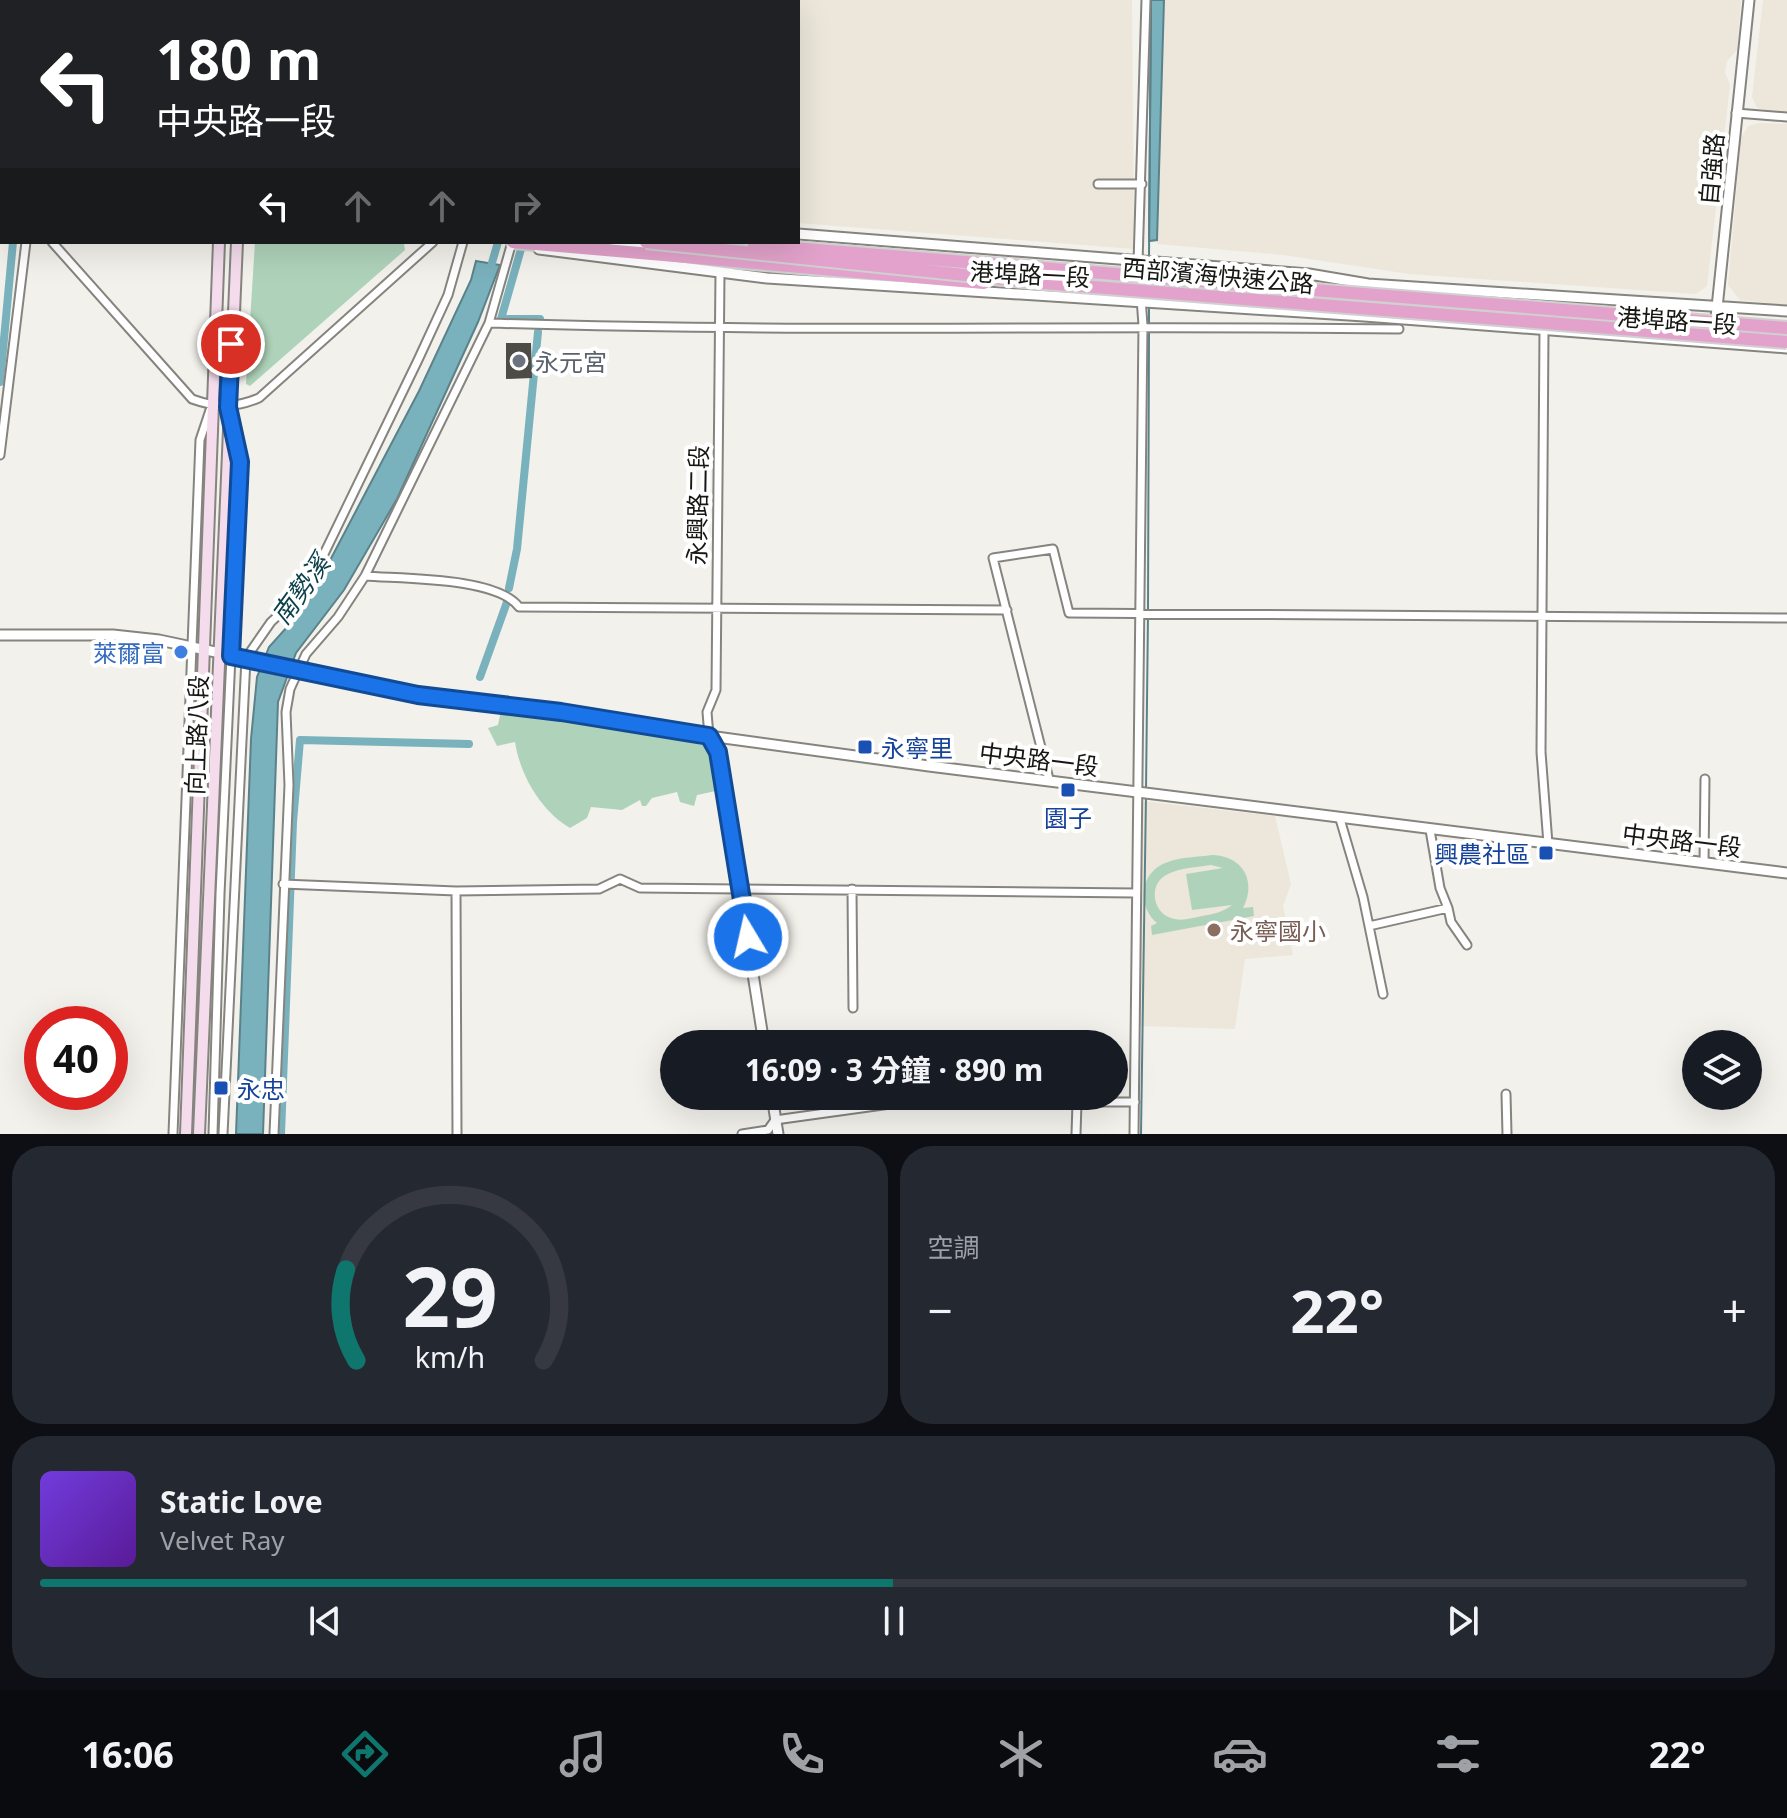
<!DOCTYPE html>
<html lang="zh-TW">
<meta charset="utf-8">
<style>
:root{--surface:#171b24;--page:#242831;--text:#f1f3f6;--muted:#9ea1a6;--line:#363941;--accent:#0f766e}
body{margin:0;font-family:"Noto Sans","Noto Sans TC",sans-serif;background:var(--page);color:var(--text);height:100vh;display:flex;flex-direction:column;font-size:30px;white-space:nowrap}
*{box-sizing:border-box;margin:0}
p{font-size:26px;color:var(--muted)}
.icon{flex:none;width:44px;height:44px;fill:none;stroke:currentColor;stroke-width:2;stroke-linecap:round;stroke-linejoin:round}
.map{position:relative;height:1134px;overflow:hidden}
.side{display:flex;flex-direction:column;gap:12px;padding:12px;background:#0d0f14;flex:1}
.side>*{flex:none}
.top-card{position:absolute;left:0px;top:0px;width:800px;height:244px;box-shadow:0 8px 32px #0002;background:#202124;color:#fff;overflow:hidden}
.buttons{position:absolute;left:1682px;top:1030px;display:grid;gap:16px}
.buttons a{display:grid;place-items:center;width:80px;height:80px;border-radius:50%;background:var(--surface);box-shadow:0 8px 32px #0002;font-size:40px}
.speed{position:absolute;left:24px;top:1006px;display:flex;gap:16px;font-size:40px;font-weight:700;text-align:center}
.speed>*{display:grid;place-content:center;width:104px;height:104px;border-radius:50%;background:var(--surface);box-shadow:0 8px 32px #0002;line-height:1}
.speed .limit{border:12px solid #d22;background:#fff;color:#111}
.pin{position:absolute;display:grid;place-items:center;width:68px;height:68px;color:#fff;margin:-34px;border:4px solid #fff;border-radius:50%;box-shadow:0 2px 8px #0007}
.me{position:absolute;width:88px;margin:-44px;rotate:351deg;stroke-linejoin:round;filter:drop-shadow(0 0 6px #0008)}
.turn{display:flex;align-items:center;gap:28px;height:168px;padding:0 24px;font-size:36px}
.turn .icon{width:104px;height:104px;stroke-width:2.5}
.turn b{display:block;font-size:56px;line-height:68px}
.lanes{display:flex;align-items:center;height:76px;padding:0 24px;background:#0003;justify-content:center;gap:40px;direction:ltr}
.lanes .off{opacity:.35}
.big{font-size:60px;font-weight:700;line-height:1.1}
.side .card{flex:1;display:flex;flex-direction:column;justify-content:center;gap:12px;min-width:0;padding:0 28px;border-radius:32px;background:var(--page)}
.side .dial{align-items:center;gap:0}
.dial svg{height:208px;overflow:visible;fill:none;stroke:var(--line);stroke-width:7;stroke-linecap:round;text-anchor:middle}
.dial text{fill:var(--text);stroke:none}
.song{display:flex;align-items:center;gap:24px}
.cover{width:96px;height:96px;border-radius:12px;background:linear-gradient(135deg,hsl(260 70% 55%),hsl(270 70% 35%))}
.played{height:8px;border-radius:4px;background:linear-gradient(90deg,var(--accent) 50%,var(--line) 50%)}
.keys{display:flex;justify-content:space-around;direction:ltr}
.heat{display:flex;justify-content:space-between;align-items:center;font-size:44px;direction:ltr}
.side .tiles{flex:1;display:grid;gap:12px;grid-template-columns:1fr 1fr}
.card:last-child{grid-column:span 2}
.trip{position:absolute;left:660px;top:1030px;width:468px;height:80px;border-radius:40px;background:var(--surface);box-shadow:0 8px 32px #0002;font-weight:700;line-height:80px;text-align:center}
.dock{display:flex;height:128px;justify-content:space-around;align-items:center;background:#090b0e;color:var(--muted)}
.dock .icon{width:56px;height:56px}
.dock .on{color:var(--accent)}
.dock b{font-size:36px;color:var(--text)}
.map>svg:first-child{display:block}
.built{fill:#ece7da}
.green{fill:#afd3ba;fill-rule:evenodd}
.water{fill:#79b1bd;stroke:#5b828a;stroke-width:2}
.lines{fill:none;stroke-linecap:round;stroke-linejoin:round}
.stream{stroke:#5b828a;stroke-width:2}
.canal{stroke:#79b1bd;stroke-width:8}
.building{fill:#4d4b46}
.minor-casing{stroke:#86847e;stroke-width:11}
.tertiary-casing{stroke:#86847e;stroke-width:13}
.secondary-casing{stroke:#86847e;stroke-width:14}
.trunk-casing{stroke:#d0d0d0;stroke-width:16}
.minor{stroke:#fff;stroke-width:7}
.tertiary{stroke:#fff;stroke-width:9}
.secondary{stroke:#f4dcec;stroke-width:10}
.trunk{stroke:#e2a2cb;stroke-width:12}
.trunk-bridge-casing{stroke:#d0d0d0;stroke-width:16;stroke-linecap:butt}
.trunk-bridge{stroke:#e2a2cb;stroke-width:12}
.route-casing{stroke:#114b97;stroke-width:20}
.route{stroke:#1a73e8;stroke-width:14}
.worship-dot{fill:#6b7280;stroke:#fff;stroke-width:3}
.shop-dot{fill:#3f7fe0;stroke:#fff;stroke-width:3}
.transit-dot{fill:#1a4fb4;stroke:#fff;stroke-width:3}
.education-dot{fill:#8d6e63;stroke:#fff;stroke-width:3}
.labels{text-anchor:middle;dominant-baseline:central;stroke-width:8;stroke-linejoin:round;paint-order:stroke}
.street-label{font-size:24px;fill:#161613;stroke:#fff}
.worship-label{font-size:24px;fill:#5b616d;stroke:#fff;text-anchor:start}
.shop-label{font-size:24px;fill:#366cbe;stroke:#fff;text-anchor:end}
.transit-label{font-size:24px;fill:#164399;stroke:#fff;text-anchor:start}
.education-label{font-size:24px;fill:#785e54;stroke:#fff;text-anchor:start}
.water-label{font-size:26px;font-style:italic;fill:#0c404a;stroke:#fff}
</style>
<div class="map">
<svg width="1787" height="1134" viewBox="0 0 1787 1134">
<rect width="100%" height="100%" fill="#f3f1eb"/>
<path class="built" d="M 614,0 L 1132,0 L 1134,249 L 798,223 L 798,2 Z
M 1165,0 L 1741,0 L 1737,50 L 1727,61 L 1725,72 L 1730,85 L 1707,286 L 1696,294 L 1409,274 L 1283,255 L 1157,244 L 1159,66 Z
M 1763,0 L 1787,0 L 1787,114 L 1757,108 L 1752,97 Z
M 1759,123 L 1787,124 L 1787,305 L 1740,300 L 1728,285 L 1741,138 L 1748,126 Z
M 1143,801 L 1275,816 L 1291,884 L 1283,906 L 1293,955 L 1245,959 L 1235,1029 L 1139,1026 Z"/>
<path class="green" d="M 255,242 L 404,244 L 405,250 L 250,386 L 246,384 Z
M 501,710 L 616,726 L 711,747 L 716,791 L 697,795 L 694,806 L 680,802 L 677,792 L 652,798 L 646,806 L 642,806 L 640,800 L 622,810 L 591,807 L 587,818 L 570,828 C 541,811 520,775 515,742 L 497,746 L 488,728 L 498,725 Z
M 1212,855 C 1243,856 1257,881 1243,908 L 1253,907 L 1254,916 L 1152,935 L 1151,926 L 1157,923 C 1136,905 1140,871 1168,862 C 1181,857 1198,857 1212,855 ZM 1211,865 L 1223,868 L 1186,874 L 1192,910 L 1232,905 C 1223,912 1214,914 1202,916 C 1192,918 1181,922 1171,918 C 1152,912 1148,883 1168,874 C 1180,868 1197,867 1211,865 Z"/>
<path class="water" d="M 1151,0 L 1164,0 L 1157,240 L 1149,241 Z
M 476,261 L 500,265 L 478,322 L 397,499 L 344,590 L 296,653 L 278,702 L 263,1134 L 236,1134 L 251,739 L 257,677 L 269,647 L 306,606 L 419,391 L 471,280 Z"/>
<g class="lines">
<path class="stream" d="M 1149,257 L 1151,0
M 1149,325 L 1149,307
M 1148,609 L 1149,331
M 1146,789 L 1148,615
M 1141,1134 L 1146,795"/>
<path class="canal" d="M 36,2 L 36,0
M 594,2 L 595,0
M 521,249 L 501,319 L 540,319
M 489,273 L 498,242
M 0,382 L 13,242
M 509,588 L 517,549 L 538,332
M 480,677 L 507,602
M 281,1134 L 293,822 L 300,740 L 469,744"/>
</g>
<path class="building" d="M 506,343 L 531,343 L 532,378 L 506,379 Z"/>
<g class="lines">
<defs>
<path id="minor" d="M 48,2 L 48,0
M 531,2 L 531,0
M 585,2 L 586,0
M 1736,113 L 1787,117
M 1098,184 L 1142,184
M 52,242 L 192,399 C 217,408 235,408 259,398 L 433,242
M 1140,277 L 1138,263 L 1146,0
M 489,323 C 792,333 1096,325 1399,329
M 1544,330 L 1541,752 L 1548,844
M 0,455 L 26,242
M 365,576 C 402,579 497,577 519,607 L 1007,610
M 709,736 L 707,712 L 716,690 L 720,273
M 1049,779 L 993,558 L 1053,549 L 1069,613 L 1787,618
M 1340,819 L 1363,897 L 1383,994
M 1704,863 L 1705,779
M 283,884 L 456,891 L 599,889 L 620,879 L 640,888 L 1135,893
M 852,889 L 853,1008
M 456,891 L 457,1134
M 1448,908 L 1451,922 L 1467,945
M 1369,926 L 1448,908 L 1440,888 L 1430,830
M 856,1044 L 856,1036
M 1506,1094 L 1507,1134
M 984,1096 L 1005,1102 L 1135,1102
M 854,1109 L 855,1096
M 173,1134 L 200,440 L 210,410
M 213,1134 L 220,894 L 240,462 L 232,424
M 223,1134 L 246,658 L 271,622 L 307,589 L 418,360 L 448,295 L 463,242
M 274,1134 L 289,785 L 286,712 L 290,689 L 306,654 L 338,617 L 365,576 L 489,323 L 512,242
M 742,1134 L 768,1130 L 775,1120 L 948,1096
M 1076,1134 L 1077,1103
M 1134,1134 L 1143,325 L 1141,298"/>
<path id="tertiary" d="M 0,172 L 2,173
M 0,214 L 2,215
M 798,234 L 1309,274 L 1368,284 L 1787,311
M 615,242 L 653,245
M 539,249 L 767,278 L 1364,316 L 1787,348
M 974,270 L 1267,295
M 1285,296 L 1309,293
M 1715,327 L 1749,0
M 0,635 L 113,635 L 159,640 L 418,695 L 561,712 L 709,736 L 929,766 L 1787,873
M 709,736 L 718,752 L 764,1044
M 772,1096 L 778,1134"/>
<path id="secondary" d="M 186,1134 L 219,242
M 199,1134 L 237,242"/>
<path id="trunk" d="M 236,2 L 236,0
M 248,2 L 248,0
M 259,2 L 259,0
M 0,180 L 2,180
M 0,197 L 2,197
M 513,242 L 984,283"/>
</defs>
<use href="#minor" class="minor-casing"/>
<use href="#tertiary" class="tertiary-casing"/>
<use href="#secondary" class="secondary-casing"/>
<use href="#trunk" class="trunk-casing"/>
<use href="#minor" class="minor"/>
<use href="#tertiary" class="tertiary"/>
<use href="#secondary" class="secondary"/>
<use href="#trunk" class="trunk"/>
<defs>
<path id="trunk-bridge" d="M 646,242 L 1043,283 L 1787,342
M 754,245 L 1787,328"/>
</defs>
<use href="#trunk-bridge" class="trunk-bridge-casing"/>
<use href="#trunk-bridge" class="trunk-bridge"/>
</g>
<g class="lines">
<defs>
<path id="route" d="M 231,344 L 228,407 L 240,462 L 231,656 L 418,695 L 561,712 L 709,736 L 718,752 L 748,937"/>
</defs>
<use href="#route" class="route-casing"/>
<use href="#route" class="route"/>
</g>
<circle class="worship-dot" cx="519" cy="361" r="8"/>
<circle class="shop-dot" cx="181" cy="652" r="8"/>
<g class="transit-dot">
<rect x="857" y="739" width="16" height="16" rx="4"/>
<rect x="1060" y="782" width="16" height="16" rx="4"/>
<rect x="1538" y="845" width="16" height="16" rx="4"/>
<rect x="213" y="1080" width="16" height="16" rx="4"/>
</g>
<circle class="education-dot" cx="1214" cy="930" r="8"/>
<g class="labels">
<g class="street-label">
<text transform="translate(1711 169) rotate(-85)">自強路</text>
<text transform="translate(1030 274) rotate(3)">港埠路一段</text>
<text transform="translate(1218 275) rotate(5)">西部濱海快速公路</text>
<text transform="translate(1677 320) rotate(4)">港埠路一段</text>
<text transform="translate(697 505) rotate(-89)">永興路二段</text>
<text transform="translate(196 735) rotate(-88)">向上路八段</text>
<text transform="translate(1039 759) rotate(7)">中央路一段</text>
<text transform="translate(1682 840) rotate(7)">中央路一段</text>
</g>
<g class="worship-label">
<text x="535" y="361">永元宮</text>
</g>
<g class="shop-label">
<text x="165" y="652">萊爾富</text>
</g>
<g class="transit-label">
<text x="881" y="747">永寧里</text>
<text x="1068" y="817" text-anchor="middle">園子</text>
<text x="1530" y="853" text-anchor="end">興農社區</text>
<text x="237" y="1088">永忠</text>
</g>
<g class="education-label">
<text x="1230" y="930">永寧國小</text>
</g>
<g class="water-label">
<text transform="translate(300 589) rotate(-54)">南勢溪</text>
</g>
</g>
</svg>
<div class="buttons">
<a><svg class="icon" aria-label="layers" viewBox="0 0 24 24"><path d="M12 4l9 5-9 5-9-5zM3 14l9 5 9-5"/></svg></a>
</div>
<div class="speed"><div class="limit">40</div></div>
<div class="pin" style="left:231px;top:344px;background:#d93025"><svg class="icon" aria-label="arrive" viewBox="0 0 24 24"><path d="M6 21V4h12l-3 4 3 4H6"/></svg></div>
<svg class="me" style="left:748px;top:937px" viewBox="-20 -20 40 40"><circle r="17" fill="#1a73e8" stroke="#fff" stroke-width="3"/><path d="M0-11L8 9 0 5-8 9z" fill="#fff"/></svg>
<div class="trip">16:09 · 3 分鐘 · 890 m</div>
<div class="top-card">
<div class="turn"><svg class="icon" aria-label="left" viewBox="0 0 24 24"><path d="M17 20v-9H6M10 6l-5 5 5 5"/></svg><div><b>180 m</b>中央路一段</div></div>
<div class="lanes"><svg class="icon" aria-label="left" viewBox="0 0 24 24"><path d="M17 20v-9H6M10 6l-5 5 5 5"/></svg><svg class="icon off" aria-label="ahead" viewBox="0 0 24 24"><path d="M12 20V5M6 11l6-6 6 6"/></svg><svg class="icon off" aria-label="ahead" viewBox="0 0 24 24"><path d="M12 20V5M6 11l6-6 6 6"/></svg><svg class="icon off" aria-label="right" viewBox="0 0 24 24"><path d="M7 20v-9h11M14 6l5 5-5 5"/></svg></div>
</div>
</div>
<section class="side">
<div class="tiles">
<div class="card dial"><svg viewBox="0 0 100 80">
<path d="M14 69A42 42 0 1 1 86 69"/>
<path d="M14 69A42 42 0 0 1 10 34" stroke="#0f766e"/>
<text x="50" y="56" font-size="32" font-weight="700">29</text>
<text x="50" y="72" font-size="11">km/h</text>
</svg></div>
<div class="card"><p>空調</p>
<div class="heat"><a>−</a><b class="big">22°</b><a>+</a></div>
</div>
<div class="card">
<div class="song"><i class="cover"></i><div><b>Static Love</b><p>Velvet Ray</p></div></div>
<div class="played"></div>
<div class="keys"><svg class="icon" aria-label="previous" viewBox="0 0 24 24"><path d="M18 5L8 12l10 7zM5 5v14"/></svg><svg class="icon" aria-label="pause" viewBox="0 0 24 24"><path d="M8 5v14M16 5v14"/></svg><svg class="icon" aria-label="next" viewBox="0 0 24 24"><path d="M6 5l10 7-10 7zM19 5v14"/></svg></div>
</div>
</div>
</section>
<nav class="dock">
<b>16:06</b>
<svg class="icon on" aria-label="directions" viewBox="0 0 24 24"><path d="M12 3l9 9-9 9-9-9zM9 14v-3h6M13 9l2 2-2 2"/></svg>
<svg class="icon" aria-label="music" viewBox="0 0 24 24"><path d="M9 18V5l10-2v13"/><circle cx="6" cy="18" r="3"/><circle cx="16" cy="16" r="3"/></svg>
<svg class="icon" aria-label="phone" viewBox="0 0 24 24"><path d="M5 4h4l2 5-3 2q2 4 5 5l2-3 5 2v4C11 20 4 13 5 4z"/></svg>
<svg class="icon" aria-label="climate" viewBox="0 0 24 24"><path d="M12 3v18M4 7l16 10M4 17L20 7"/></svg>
<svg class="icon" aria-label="car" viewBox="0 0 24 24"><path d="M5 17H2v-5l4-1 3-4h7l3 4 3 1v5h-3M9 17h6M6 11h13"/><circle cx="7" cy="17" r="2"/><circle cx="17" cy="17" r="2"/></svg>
<svg class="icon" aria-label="filters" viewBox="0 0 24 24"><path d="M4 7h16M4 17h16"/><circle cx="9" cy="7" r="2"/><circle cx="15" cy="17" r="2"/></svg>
<b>22°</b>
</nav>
